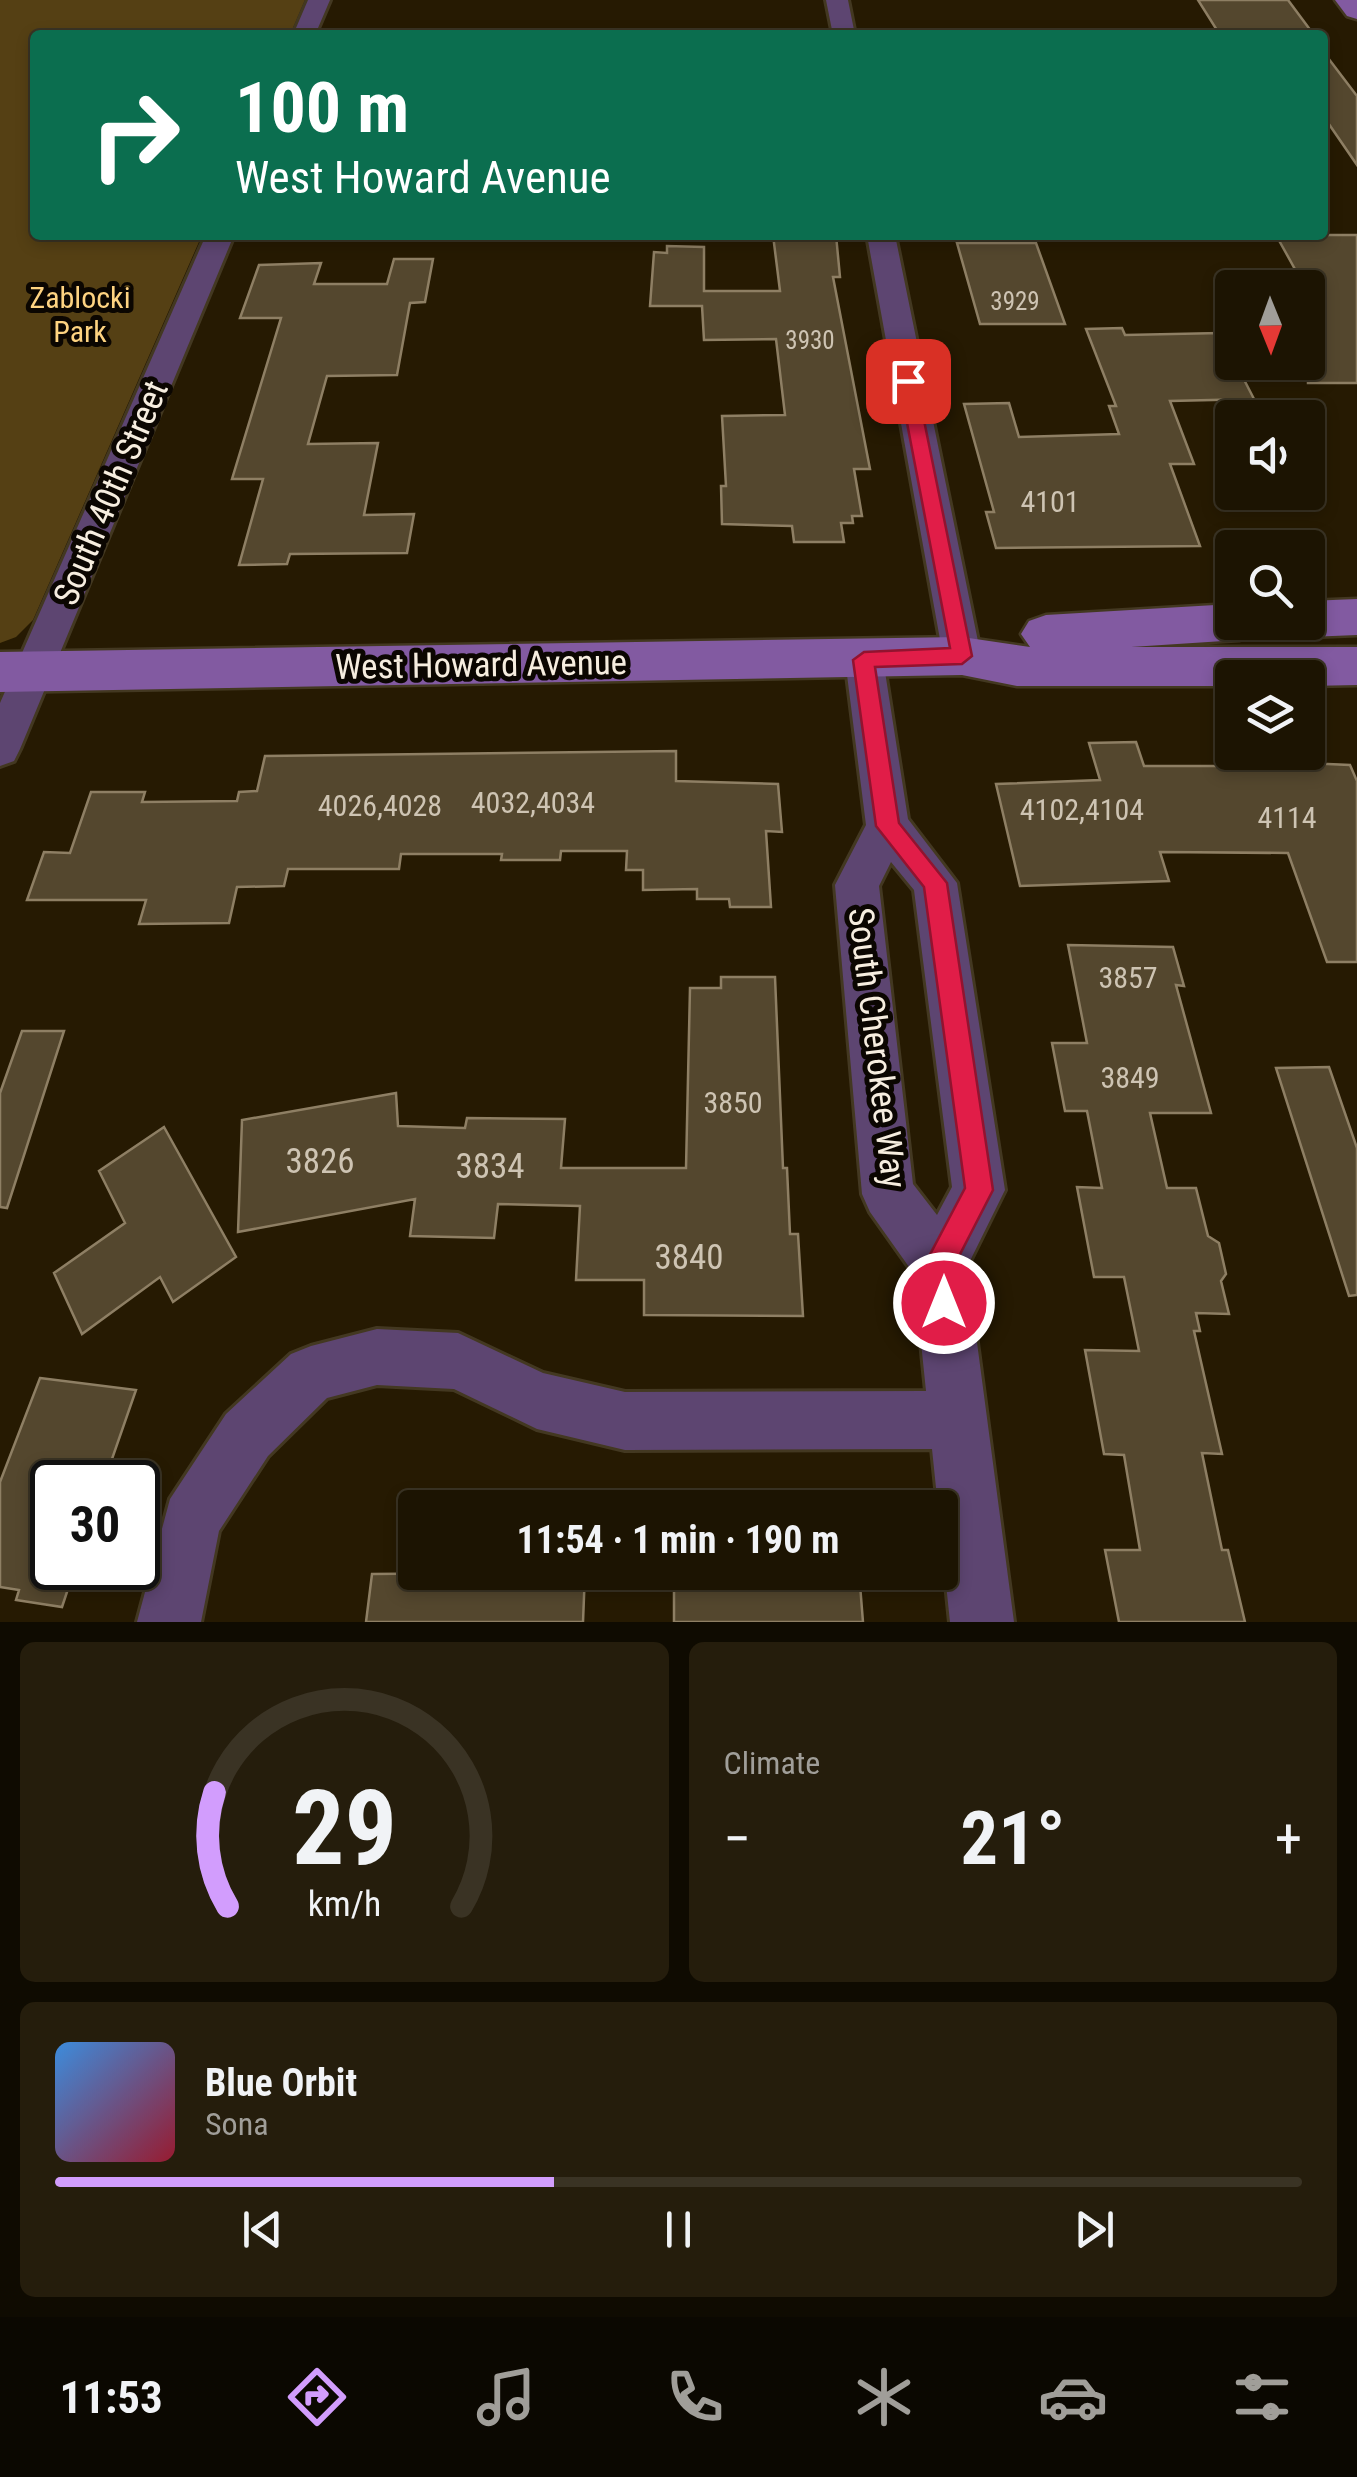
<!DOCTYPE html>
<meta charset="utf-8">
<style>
:root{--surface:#1c1402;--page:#251d0c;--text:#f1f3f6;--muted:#a09e99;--line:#3a3324;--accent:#d29dfd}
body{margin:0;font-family:"Roboto Condensed",sans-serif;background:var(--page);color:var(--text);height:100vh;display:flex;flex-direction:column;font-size:38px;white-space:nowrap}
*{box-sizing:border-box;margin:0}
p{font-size:32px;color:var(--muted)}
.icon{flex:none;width:55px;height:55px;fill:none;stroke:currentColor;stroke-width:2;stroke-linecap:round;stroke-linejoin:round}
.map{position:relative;height:1622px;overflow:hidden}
.side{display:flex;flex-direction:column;gap:20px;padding:20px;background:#0f0b01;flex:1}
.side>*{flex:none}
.hud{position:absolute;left:30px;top:30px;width:1298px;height:210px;border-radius:10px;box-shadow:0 5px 15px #0003,0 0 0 2px var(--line);background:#0b6e4f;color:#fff;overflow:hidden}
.needle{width:65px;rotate:179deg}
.tools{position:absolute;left:1215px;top:270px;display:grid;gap:20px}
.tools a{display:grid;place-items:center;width:110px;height:110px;border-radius:10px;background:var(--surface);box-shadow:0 5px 15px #0003,0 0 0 2px var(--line);font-size:50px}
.speed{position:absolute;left:30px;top:1460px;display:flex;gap:20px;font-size:50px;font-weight:700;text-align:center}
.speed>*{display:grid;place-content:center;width:130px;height:130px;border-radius:50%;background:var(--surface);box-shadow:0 5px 15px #0003,0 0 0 2px var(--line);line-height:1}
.speed .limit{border:5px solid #111;border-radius:15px;background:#fff;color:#111}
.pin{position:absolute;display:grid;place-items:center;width:85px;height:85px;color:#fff;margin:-42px;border-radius:20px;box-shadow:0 5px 15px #0006}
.me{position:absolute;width:110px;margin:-55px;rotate:0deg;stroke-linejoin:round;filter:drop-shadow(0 0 8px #0008)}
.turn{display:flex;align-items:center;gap:35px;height:210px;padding:0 40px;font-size:45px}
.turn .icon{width:130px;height:130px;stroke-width:2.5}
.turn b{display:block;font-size:70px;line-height:85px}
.big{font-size:75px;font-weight:700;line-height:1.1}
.side .tile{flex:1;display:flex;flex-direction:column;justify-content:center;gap:15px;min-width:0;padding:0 35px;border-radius:15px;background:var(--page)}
.side .dial{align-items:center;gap:0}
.dial svg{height:260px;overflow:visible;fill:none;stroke:var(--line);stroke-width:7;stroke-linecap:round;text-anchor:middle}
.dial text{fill:var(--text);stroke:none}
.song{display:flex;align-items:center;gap:30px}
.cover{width:120px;height:120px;border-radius:15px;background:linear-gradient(135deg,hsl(210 70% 55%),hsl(350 70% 35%))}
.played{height:10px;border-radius:5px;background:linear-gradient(90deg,var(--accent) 40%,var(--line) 40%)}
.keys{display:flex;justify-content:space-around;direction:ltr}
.heat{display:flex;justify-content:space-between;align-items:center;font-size:55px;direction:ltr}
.side .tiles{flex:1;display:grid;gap:20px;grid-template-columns:1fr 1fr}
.tile:last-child{grid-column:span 2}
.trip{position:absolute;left:398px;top:1490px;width:560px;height:100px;border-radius:10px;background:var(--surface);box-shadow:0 5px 15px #0003,0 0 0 2px var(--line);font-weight:700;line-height:100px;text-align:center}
.tabs{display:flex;height:160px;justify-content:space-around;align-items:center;background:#0b0801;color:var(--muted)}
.tabs .icon{width:70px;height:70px}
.tabs .on{color:var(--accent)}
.tabs b{font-size:45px;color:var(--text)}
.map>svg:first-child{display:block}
.green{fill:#554014}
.building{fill:#54472e;stroke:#8e7f64;stroke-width:2.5}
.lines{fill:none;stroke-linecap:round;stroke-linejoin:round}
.street-casing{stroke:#433821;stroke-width:6}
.secondary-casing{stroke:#433821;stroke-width:5}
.street{fill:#5d4571;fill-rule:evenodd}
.secondary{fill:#825aa1;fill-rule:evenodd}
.route{fill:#e11d48;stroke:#92132f;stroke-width:2.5}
.labels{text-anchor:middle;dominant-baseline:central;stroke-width:10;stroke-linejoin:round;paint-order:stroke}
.far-number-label{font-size:25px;fill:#cec4b3}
.far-park-label{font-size:30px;fill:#fed381;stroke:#0b0601}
.number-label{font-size:30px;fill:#cec4b3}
.street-label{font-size:35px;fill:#f6eddf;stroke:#0b0601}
.near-number-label{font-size:35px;fill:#cec4b3}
</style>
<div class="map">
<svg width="1357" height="1622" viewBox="0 0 1357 1622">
<rect width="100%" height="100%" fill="#261a02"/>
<path class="green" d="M 0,0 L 305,0 L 290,35 L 35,35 L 35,235 L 202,235 L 33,620 L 16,637 L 0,643 Z"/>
<path class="building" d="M 1198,0 L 1288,0 L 1314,35 L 1220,35 Z
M 1322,50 L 1357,96 L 1357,165 L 1322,114 Z
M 773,235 L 836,235 L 840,277 L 833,277 L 870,469 L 854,469 L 862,516 L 852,516 L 853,523 L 841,523 L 844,542 L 794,542 L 792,526 L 722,524 L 721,486 L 726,486 L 722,416 L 785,415 L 776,339 L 704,340 L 702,306 L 650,306 L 654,252 L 667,253 L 667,246 L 704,247 L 704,291 L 780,291 Z
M 1276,235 L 1357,235 L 1357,383 L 1308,383 L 1308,271 L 1296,271 Z
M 957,243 L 1036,243 L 1065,324 L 980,324 Z
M 394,259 L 433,259 L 425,302 L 410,303 L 397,375 L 327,376 L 308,444 L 378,443 L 364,515 L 414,514 L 407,553 L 290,554 L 287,564 L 239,565 L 263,479 L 232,479 L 281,318 L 240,318 L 259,265 L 321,263 L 314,284 L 387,284 Z
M 1122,328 L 1125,335 L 1220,333 L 1254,399 L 1170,401 L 1194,464 L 1170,464 L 1200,546 L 996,548 L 986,512 L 994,512 L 964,404 L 1009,403 L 1019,437 L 1119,434 L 1109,406 L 1116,406 L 1086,329 Z
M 1136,742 L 1144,766 L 1240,766 L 1238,760 L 1350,765 L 1357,781 L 1357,962 L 1327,962 L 1288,853 L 1160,852 L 1169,881 L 1020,886 L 996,784 L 1100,780 L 1089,743 Z
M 676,751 L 676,781 L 778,784 L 782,832 L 766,831 L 771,907 L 730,907 L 729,899 L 697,899 L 697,889 L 643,890 L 643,870 L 626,870 L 627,851 L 561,851 L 560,860 L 501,860 L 502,854 L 401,854 L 399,869 L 288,869 L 284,886 L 237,887 L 229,923 L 139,924 L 146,900 L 27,900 L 44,852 L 70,853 L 91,792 L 145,792 L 142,802 L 237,801 L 239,792 L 257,791 L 265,756 Z
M 1068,945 L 1173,947 L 1184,986 L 1176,985 L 1211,1113 L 1150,1113 L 1167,1188 L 1196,1188 L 1208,1236 L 1219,1243 L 1226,1274 L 1221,1281 L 1229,1314 L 1196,1313 L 1200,1331 L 1194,1331 L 1222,1454 L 1202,1453 L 1222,1550 L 1228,1550 L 1245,1622 L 1119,1622 L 1105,1550 L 1140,1550 L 1124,1455 L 1104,1454 L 1085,1350 L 1139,1351 L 1124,1277 L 1094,1277 L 1077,1187 L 1102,1188 L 1087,1111 L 1065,1111 L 1052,1043 L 1087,1043 Z
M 721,977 L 775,977 L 783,1168 L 787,1168 L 790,1234 L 798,1234 L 803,1316 L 644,1315 L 644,1280 L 576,1280 L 580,1206 L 498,1204 L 494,1238 L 410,1236 L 415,1199 L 238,1232 L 242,1120 L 396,1093 L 398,1126 L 465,1128 L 467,1118 L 565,1119 L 561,1168 L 686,1168 L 690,988 L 721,988 Z
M 22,1031 L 64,1031 L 7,1208 L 0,1207 L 0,1093 Z
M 1329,1067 L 1357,1148 L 1357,1295 L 1349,1296 L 1276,1068 Z
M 164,1127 L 236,1257 L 173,1302 L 160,1277 L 82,1334 L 54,1273 L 125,1223 L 99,1171 Z
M 40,1378 L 136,1390 L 104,1482 L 52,1482 L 52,1568 L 75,1568 L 62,1607 L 16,1600 L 19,1590 L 0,1587 L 0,1482 Z
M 585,1572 L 583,1622 L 366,1622 L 372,1574 Z
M 674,1572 L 859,1572 L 863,1622 L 674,1622 Z"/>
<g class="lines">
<defs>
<path id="street" d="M 308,0 L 330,0 L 315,35 L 293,35 Z
M 826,0 L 848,0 L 855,35 L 833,35 Z
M 206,235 L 234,235 L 20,749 L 14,761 L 0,766 L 0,703 Z
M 867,235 L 895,235 L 981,656 L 976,666 L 962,671 L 948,666 L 943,656 Z
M 864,644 L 878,648 L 883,659 L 908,819 L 957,883 L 1005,1190 L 967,1267 L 1014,1622 L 950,1622 L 932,1449 L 625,1450 L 537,1429 L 454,1389 L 377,1385 L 327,1398 L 268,1456 L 219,1531 L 201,1622 L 137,1622 L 170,1499 L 226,1414 L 291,1354 L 311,1346 L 377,1329 L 458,1333 L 543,1373 L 625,1392 L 926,1391 L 914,1274 L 870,1212 L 862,1194 L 835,885 L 866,825 L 845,659 L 850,648 ZM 891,862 L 914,890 L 952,1187 L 937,1215 L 913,1184 L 879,886 Z"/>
<path id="secondary" d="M 1335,0 L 1357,0 L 1357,19 L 1347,16 Z
M 1357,599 L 1357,635 L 1308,637 L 1291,632 L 1286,622 L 1308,622 L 1308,601 Z
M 1232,604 L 1232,622 L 1263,622 L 1256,635 L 1239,640 L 1131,647 L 1357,647 L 1357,685 L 1308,686 L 1308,678 L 1232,678 L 1232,686 L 1017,686 L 962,675 L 0,692 L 0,652 L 962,637 L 1030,647 L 1021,634 L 1029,621 L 1046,615 Z"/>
</defs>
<use href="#street" class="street-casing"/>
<use href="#secondary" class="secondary-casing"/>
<use href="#street" class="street"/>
<use href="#secondary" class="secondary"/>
</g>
<path class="route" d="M 908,376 L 916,381 L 972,656 L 962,664 L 875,667 L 899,823 L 947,883 L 993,1190 L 954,1266 L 959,1303 L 955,1314 L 944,1318 L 934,1314 L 925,1264 L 965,1188 L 924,887 L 876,826 L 853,660 L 864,652 L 950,648 L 899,381 Z"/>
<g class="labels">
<g class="far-number-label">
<text x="1015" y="301">3929</text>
<text x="810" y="340">3930</text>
</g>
<g class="far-park-label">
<text x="80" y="297">Zablocki<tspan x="80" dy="34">Park</tspan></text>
</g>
<g class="number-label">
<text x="1050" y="501">4101</text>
<text x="533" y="802">4032,4034</text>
<text x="380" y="805">4026,4028</text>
<text x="1082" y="809">4102,4104</text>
<text x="1287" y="817">4114</text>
<text x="1128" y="977">3857</text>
<text x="1130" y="1077">3849</text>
<text x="733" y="1102">3850</text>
</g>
<g class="street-label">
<text transform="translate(111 493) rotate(-67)">South 40th Street</text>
<text transform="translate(481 665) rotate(-1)">West Howard Avenue</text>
<text transform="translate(877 1048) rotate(83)">South Cherokee Way</text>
</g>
<g class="near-number-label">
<text x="320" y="1161">3826</text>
<text x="490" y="1166">3834</text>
<text x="689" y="1257">3840</text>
</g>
</g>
</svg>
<div class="tools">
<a><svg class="needle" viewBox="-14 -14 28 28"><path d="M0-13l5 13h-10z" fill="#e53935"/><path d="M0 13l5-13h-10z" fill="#a09e99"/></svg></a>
<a><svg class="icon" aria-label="sound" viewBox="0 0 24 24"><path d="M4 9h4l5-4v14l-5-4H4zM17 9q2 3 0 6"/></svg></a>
<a><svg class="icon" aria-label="search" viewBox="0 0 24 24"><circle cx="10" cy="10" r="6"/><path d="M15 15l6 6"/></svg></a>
<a><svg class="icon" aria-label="layers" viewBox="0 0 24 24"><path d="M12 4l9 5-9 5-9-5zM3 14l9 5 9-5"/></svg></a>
</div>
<div class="speed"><div class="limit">30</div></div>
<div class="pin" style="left:908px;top:381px;background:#d93025"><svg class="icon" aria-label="arrive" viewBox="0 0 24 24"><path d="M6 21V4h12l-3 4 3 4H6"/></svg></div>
<svg class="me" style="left:944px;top:1303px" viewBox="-20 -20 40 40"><circle r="17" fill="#e11d48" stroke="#fff" stroke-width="3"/><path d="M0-11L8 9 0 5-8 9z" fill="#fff"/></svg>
<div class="trip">11:54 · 1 min · 190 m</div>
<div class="hud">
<div class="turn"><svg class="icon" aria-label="right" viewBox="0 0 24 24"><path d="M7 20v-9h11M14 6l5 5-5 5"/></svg><div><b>100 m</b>West Howard Avenue</div></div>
</div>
</div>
<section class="side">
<div class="tiles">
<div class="tile dial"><svg viewBox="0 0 100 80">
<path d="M14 69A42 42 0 1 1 86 69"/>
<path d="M14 69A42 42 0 0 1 10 34" stroke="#d29dfd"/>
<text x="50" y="56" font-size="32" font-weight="700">29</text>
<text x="50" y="72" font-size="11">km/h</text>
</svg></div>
<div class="tile"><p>Climate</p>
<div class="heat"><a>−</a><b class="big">21°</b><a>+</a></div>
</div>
<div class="tile">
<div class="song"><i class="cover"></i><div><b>Blue Orbit</b><p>Sona</p></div></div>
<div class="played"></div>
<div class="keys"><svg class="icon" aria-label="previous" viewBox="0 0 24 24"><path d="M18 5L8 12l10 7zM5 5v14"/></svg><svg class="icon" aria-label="pause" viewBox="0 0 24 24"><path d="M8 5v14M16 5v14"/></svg><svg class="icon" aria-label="next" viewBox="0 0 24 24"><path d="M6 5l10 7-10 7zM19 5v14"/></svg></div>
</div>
</div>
</section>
<nav class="tabs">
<b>11:53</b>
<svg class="icon on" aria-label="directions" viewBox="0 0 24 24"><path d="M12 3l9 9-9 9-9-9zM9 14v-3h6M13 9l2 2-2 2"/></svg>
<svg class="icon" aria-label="music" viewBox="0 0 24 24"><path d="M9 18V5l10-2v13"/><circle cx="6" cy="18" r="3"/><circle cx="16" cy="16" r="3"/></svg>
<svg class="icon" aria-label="phone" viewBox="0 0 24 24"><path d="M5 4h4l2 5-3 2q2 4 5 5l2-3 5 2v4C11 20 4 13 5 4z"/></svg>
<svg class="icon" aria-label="climate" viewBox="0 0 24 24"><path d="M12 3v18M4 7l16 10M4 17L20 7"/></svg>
<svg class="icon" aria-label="car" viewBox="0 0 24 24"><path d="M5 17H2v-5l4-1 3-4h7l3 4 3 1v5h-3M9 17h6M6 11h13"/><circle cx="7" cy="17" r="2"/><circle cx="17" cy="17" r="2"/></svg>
<svg class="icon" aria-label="filters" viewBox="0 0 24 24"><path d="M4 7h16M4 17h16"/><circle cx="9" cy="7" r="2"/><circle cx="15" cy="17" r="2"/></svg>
</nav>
